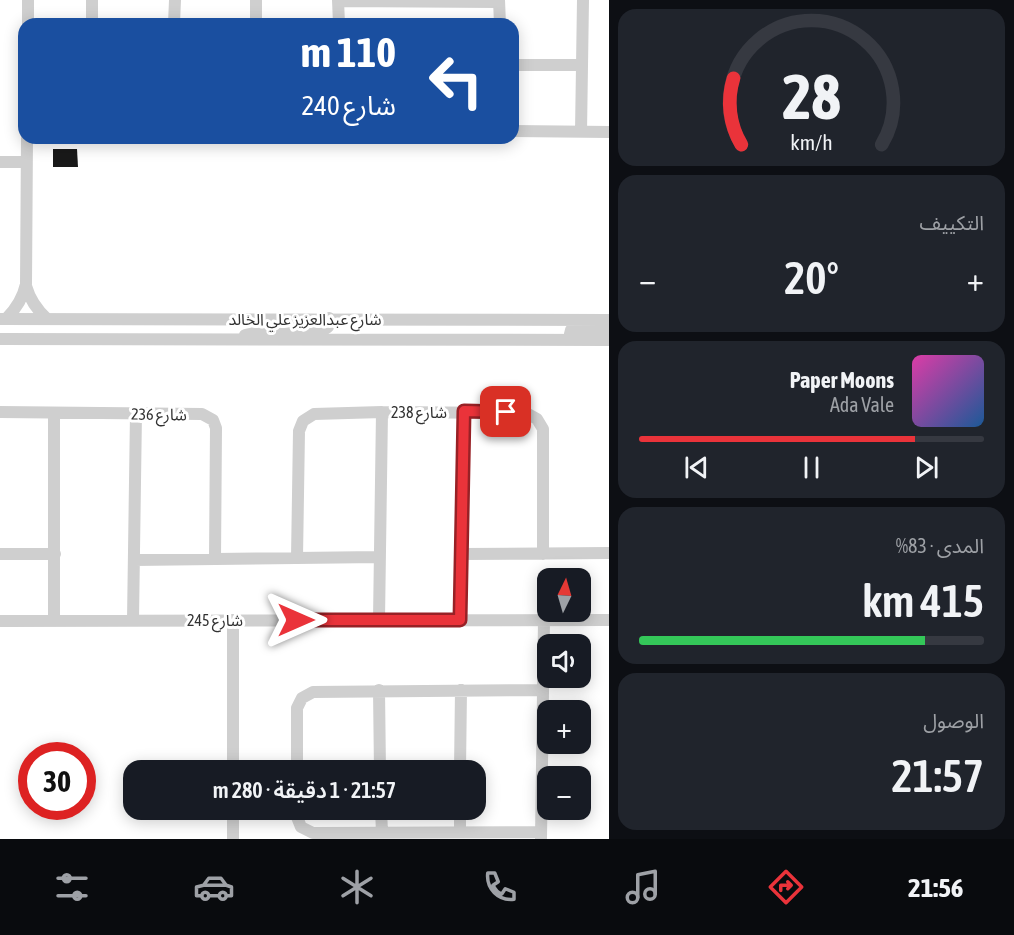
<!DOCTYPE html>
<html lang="ar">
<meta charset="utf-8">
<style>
:root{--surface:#171b24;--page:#20242c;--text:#f1f3f6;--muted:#9ea1a6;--line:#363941;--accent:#ea333a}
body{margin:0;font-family:"Asap Condensed","Noto Sans Arabic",sans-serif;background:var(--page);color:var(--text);direction:rtl;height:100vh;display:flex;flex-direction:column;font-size:22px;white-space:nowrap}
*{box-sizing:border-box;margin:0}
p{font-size:20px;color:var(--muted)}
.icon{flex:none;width:33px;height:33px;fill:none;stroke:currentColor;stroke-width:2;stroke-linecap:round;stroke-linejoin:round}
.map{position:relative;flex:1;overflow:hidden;direction:ltr}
.drawer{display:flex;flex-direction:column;gap:9px;padding:9px;background:#0d0f14;width:405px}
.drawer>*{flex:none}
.banner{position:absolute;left:18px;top:18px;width:501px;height:126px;border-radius:18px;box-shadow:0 3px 15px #0003;direction:rtl;background:#1a4fa0;color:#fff;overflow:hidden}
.needle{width:39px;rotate:5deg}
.fabs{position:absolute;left:537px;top:568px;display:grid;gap:12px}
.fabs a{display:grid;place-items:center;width:54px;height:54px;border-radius:12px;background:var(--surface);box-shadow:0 3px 15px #0003;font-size:30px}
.speed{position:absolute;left:18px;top:742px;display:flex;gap:12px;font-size:30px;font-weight:700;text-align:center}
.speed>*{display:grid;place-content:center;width:78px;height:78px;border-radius:50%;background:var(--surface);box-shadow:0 3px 15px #0003;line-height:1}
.speed .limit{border:9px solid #d22;background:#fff;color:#111}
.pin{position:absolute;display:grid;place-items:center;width:51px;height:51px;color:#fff;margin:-26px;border-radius:12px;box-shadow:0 3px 9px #0006}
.me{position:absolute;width:66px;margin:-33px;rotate:90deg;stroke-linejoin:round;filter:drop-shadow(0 0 4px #0008)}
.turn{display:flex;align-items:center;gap:21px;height:126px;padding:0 24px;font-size:27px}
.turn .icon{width:78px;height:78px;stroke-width:2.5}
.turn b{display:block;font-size:42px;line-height:51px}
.big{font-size:45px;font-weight:600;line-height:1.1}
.drawer .widget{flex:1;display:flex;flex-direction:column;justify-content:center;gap:9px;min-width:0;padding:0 21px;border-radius:18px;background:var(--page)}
.drawer .dial{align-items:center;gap:0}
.dial svg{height:156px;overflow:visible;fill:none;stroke:var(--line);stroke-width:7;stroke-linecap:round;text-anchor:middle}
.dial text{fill:var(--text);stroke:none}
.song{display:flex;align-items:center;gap:18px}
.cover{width:72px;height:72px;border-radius:9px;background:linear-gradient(135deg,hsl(320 70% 55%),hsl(210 70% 35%))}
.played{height:6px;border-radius:3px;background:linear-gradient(90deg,var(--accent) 80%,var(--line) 80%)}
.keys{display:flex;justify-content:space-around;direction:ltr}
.heat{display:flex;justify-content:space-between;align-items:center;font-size:33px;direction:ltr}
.charge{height:9px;border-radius:4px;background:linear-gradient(90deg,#34c759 83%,var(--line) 0)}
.trip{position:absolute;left:123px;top:760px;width:363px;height:60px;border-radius:18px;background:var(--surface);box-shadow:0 3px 15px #0003;font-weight:600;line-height:60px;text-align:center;direction:rtl}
.dock{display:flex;height:96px;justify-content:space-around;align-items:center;background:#090b0e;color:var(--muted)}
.dock .icon{width:42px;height:42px}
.dock .active{color:var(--accent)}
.dock b{font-size:27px;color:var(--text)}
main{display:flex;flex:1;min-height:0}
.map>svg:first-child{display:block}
.building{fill:#191919}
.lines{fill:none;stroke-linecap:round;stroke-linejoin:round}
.minor{stroke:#cfcfcf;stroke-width:12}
.route-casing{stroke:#982126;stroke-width:15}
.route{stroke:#ea333a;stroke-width:10}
.labels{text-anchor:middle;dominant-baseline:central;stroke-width:6;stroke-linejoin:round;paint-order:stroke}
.street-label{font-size:16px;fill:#323232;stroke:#fff}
</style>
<main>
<section class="drawer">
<div class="widget dial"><svg viewBox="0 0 100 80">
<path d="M14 69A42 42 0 1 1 86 69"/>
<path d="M14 69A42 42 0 0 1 10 35" stroke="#ea333a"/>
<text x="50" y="56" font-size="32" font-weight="700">28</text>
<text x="50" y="72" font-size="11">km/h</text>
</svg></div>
<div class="widget"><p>التكييف</p>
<div class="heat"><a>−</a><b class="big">20°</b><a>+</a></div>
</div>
<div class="widget">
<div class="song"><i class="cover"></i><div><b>Paper Moons</b><p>Ada Vale</p></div></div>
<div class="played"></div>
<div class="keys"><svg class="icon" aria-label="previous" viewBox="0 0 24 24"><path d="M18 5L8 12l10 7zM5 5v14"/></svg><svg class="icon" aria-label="pause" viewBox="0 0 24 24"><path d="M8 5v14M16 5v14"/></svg><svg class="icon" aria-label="next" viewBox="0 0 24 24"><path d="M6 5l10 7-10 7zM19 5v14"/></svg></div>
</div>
<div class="widget"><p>المدى · 83%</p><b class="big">415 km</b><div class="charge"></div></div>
<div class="widget"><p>الوصول</p><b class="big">21:57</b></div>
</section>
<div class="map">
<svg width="609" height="839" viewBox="0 0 609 839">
<rect width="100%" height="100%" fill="#fff"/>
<path class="building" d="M 53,149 L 77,149 L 78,167 L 53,167 Z"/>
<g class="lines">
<path class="minor" d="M 28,0 L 28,24
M 256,0 L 256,24
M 338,0 L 339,24
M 499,0 L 500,24
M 338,1 L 499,2
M 92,24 L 92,0
M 174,24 L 175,0
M 513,65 L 582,65
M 513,131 L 609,132
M 581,132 L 583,0
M 0,162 L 26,162
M 26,286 C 30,300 36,309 47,319
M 0,319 L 609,320
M 6,319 C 16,309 23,298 26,284 L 27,138
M 245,335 L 263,331 L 321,331 L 328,327 L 329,318
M 0,339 L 609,340
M 575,340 L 570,334 L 571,330 L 573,328 L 609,328
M 0,412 L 202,414 L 213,420 L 216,428 L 215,559
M 0,554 L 55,554
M 461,554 L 609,553
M 297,558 L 299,431 L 303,421 L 314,414 L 382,412 L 526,413 L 537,419 L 543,429 L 543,554
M 134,560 L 379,557
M 54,620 L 54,413
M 133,620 L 136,413
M 379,620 L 382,412
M 460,620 L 464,412
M 0,621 L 609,620
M 379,690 L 380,771
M 233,771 L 233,620
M 297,771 L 297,708 L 302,698 L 313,692 L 543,690
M 460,771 L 461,690
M 297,810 L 297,817 L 301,827 L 313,833 L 541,832
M 381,810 L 382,832
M 460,832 L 460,810
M 541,838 L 544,620
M 233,839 L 233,810"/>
</g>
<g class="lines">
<defs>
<path id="route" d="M 296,620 L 460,620 L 464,411 L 506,412"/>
</defs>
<use href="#route" class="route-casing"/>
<use href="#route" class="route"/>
</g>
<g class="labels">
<g class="street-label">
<text x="305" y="319">شارع عبدالعزيز علي الخالد</text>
<text x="419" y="412">شارع 238</text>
<text transform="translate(159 414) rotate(1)">شارع 236</text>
<text x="215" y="620">شارع 245</text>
</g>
</g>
</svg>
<div class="fabs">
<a><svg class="needle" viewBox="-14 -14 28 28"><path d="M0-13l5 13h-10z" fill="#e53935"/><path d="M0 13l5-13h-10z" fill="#9ea1a6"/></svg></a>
<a><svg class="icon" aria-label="sound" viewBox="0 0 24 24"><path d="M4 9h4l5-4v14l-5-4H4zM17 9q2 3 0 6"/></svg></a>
<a>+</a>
<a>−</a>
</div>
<div class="speed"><div class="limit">30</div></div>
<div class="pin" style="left:506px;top:412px;background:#d93025"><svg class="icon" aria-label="arrive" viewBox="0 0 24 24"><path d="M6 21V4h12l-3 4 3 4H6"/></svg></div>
<svg class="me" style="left:296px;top:620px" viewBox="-20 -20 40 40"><path d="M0-17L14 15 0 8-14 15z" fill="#ea333a" stroke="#fff" stroke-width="4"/></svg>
<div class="trip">21:57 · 1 دقيقة · 280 m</div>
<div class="banner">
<div class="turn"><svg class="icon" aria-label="left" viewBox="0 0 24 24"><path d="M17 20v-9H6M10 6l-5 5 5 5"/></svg><div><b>110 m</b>شارع 240</div></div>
</div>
</div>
</main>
<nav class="dock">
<b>21:56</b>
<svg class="icon active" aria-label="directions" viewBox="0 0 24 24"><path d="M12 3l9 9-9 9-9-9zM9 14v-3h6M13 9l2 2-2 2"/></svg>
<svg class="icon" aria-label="music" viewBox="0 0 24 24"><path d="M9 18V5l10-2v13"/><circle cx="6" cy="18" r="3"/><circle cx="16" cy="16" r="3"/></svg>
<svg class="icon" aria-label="phone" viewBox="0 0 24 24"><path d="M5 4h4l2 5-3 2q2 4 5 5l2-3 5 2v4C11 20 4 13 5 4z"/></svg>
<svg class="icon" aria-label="climate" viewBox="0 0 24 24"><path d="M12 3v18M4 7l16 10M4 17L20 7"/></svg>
<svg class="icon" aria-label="car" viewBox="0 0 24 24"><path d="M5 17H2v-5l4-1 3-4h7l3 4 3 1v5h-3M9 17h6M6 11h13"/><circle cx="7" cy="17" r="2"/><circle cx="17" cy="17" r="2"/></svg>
<svg class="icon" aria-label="filters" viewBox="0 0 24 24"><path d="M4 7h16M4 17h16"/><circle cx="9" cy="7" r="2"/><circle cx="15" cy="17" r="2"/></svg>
</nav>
